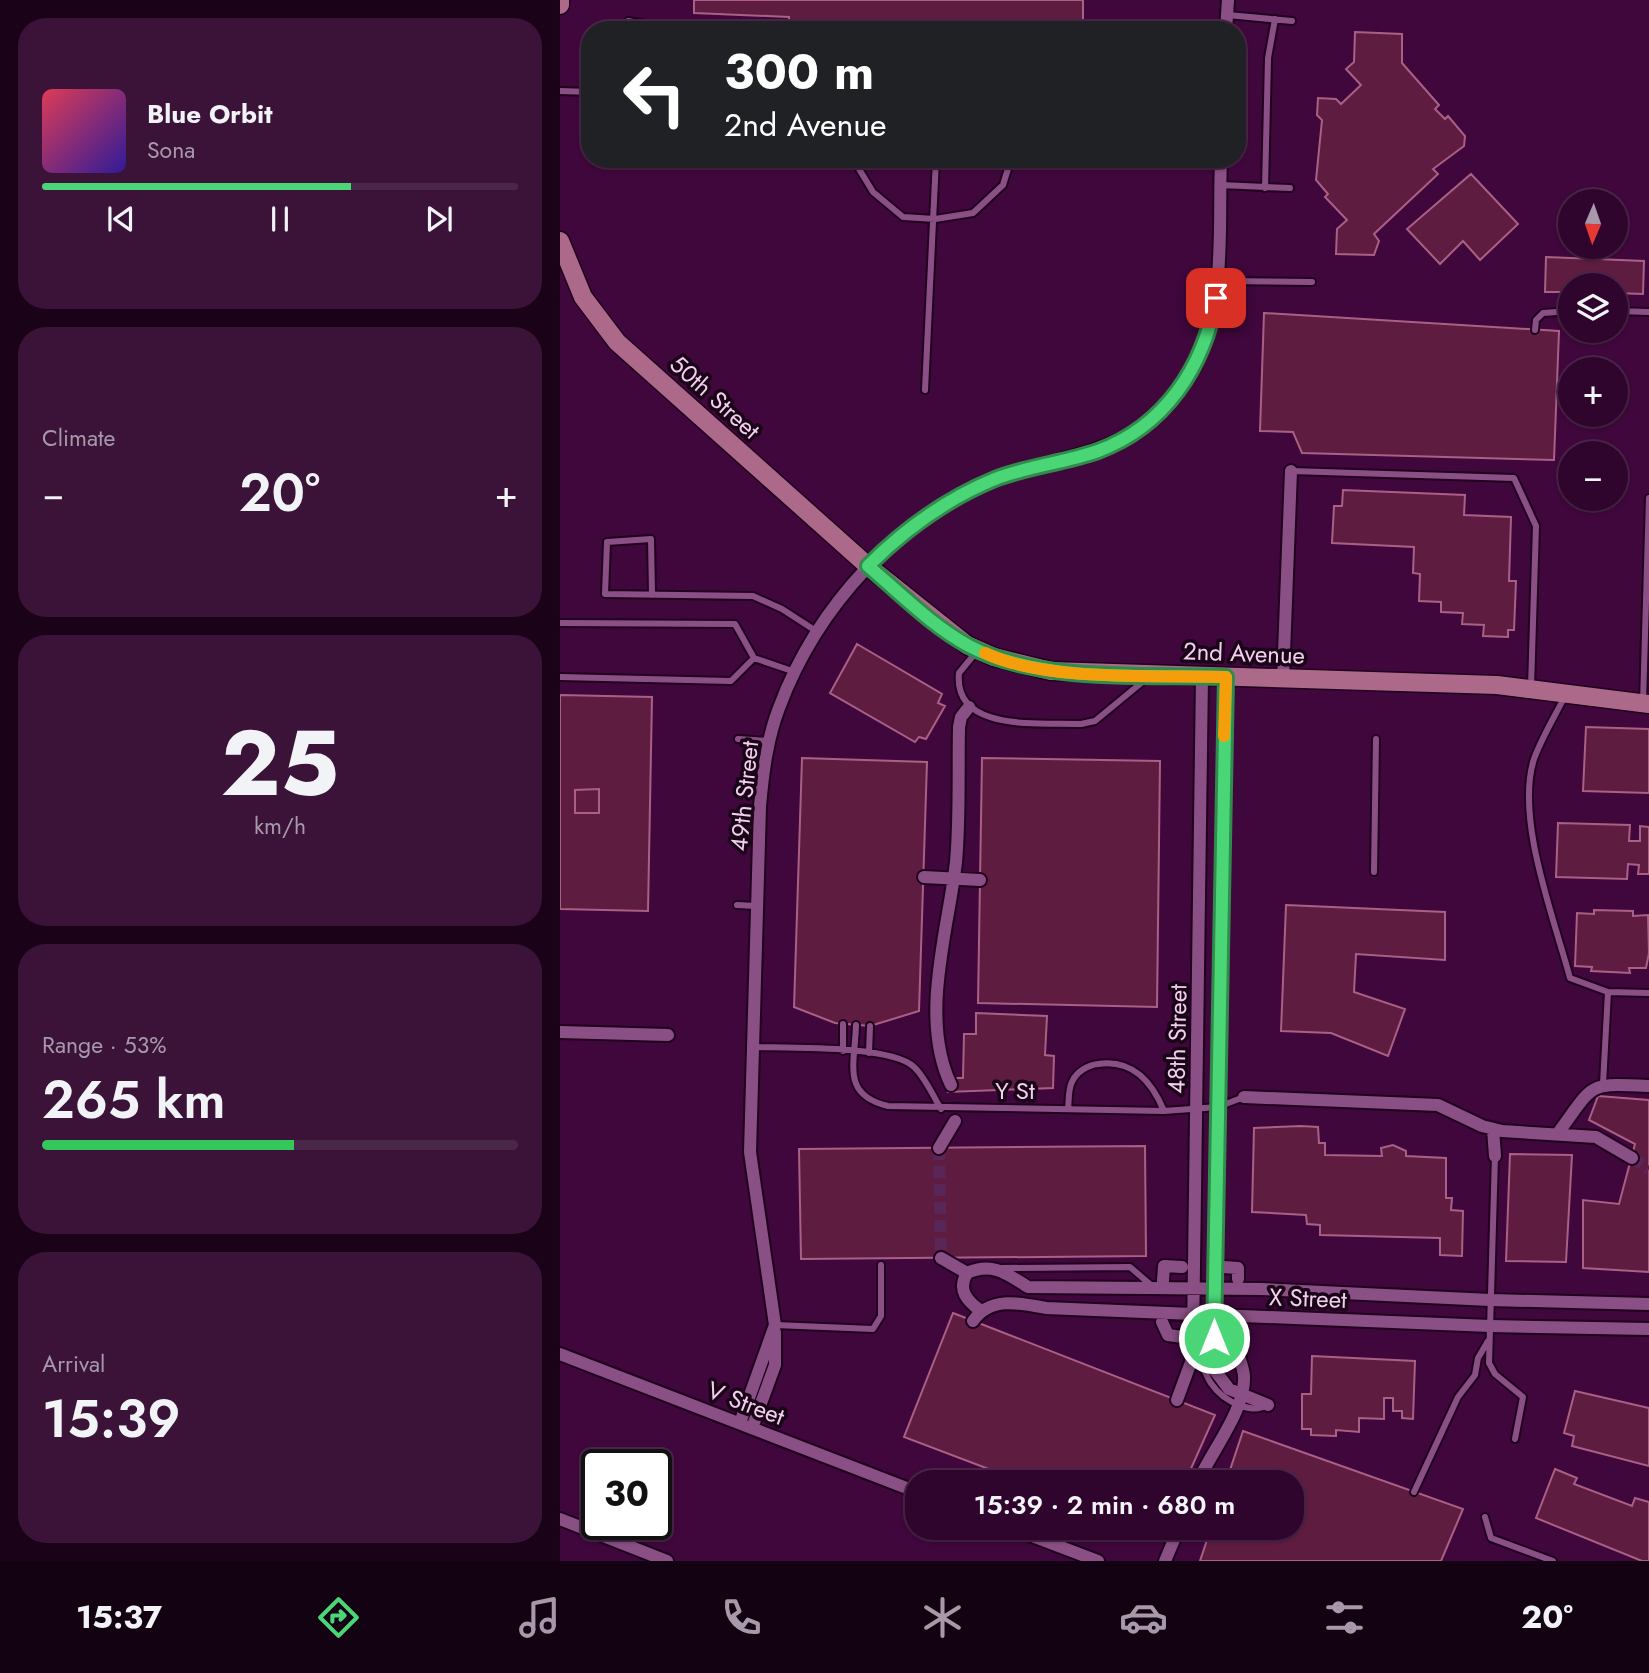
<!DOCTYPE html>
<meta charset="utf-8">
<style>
:root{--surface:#2f052d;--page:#3b1339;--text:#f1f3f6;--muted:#a799aa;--line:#4a2649;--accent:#4ad677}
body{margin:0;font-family:Jost,sans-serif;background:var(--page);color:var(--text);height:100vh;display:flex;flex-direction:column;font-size:26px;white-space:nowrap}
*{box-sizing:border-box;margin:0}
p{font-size:23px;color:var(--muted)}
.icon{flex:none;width:38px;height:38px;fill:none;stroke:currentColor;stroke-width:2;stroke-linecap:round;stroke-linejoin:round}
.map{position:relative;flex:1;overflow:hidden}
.details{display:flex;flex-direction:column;gap:18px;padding:18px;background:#1a0319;width:560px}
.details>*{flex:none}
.top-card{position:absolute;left:21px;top:21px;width:665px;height:147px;border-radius:28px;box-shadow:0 2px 5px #0004,0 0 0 2px var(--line);background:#202124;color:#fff;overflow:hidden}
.needle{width:46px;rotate:182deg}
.tools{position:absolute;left:998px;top:189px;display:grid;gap:14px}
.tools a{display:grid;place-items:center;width:70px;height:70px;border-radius:50%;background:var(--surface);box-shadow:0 2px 5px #0004,0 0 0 2px var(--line);font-size:35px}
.speed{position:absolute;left:21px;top:1449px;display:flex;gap:14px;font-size:35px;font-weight:700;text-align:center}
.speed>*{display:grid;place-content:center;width:91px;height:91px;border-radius:50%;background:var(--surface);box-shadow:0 2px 5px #0004,0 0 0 2px var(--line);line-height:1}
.speed .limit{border:4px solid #111;border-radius:10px;background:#fff;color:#111}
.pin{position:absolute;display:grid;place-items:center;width:60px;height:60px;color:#fff;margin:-30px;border-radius:14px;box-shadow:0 4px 10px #0006}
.me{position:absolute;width:77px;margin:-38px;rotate:0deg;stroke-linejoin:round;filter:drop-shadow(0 0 5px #0008)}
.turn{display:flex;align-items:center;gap:24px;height:147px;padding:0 28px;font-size:32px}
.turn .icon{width:91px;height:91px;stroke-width:2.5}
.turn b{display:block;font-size:49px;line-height:60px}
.big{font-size:52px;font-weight:600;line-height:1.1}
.details .card{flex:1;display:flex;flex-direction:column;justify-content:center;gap:10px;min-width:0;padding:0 24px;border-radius:28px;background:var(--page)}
.details .dial{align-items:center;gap:0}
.dial b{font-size:91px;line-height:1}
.song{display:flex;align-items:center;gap:21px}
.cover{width:84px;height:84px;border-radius:10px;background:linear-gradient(135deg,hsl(350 70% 55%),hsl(250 70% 35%))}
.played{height:7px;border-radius:4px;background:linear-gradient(90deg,var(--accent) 65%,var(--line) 65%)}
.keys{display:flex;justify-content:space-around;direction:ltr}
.heat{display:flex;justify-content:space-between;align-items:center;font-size:38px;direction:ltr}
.charge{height:10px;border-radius:5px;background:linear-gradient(90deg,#34c759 53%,var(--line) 0)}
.trip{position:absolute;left:345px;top:1470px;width:399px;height:70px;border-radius:28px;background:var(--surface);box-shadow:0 2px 5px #0004,0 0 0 2px var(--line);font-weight:600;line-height:70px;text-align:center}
.tabs{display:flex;height:112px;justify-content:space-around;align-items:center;background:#130212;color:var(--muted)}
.tabs .icon{width:49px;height:49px}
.tabs .active{color:var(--accent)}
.tabs b{font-size:32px;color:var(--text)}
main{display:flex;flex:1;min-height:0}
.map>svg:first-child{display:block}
.building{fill:#5f1c41;stroke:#aa6084;stroke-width:2}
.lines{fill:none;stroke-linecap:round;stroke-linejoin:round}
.street-tunnel{stroke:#5a2557;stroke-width:12;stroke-dasharray:12 6;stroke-linecap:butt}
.lane-casing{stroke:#20001e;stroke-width:10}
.street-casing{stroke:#20001e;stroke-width:16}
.secondary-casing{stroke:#20001e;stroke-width:21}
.lane{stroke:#8a5085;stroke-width:6}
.street{stroke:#8a5085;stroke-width:12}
.secondary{stroke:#ac6989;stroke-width:18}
.route-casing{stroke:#308b4d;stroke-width:18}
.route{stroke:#4ad677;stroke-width:12}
.slow{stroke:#f59e0b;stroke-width:12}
.labels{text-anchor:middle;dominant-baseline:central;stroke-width:7;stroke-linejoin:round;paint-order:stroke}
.street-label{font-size:24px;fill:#f2d0ed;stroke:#1a0418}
</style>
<main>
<section class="details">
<div class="card">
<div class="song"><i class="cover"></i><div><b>Blue Orbit</b><p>Sona</p></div></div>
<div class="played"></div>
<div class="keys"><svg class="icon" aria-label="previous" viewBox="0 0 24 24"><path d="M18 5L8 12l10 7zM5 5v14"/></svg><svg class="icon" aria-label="pause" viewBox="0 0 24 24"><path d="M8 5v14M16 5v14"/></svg><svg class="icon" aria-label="next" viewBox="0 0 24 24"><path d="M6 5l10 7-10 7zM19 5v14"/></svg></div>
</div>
<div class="card"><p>Climate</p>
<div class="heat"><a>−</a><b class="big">20°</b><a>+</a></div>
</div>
<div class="card dial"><b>25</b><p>km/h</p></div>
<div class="card"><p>Range · 53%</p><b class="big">265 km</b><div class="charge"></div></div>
<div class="card"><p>Arrival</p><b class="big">15:39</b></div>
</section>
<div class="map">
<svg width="1089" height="1561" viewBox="0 0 1089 1561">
<rect width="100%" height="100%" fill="#3f073c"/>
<path class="building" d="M 134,0 L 523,0 L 523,23 L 485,21 L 485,30 L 229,30 L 229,17 L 134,13 Z
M 795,32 L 842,34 L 842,63 L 879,105 L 875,109 L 885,119 L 888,116 L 905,136 L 904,146 L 873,169 L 878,174 L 814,234 L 819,241 L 814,255 L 776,254 L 777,229 L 787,220 L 765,197 L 768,194 L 756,180 L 762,120 L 757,115 L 758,98 L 776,99 L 781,104 L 801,85 L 786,69 L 794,62 Z
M 911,174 L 958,224 L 920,260 L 903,241 L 880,264 L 847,229 Z
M 986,257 L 1084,261 L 1083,294 L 1055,293 L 1055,285 L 1010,285 L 1010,292 L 985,292 Z
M 704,313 L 999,331 L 994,460 L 742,453 L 733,432 L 700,431 Z
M 783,490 L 905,495 L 904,515 L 951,517 L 949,581 L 956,581 L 954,630 L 948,630 L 948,637 L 923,636 L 924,625 L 902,624 L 903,613 L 881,612 L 881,602 L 859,601 L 860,574 L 853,573 L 854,547 L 772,543 L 774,506 L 782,506 Z
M 297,644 L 382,694 L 378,703 L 385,706 L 366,739 L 359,737 L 355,742 L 270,693 Z
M 0,695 L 92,697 L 88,911 L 0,909 Z
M 1026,727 L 1089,729 L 1089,793 L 1023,791 Z
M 242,758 L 367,762 L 359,1011 L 310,1026 L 275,1023 L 234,1007 Z
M 422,758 L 600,761 L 597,1007 L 418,1003 Z
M 39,789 L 39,813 L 15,813 L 15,790 Z
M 998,823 L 1070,825 L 1069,841 L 1080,841 L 1080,826 L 1089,827 L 1089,874 L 1078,874 L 1079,865 L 1068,864 L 1067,879 L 996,877 Z
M 726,905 L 885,912 L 885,960 L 796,954 L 794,992 L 845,1009 L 828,1056 L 771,1033 L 721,1031 Z
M 1034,910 L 1073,911 L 1073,916 L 1088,915 L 1089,953 L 1086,968 L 1069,968 L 1070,973 L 1031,971 L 1032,967 L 1015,966 L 1017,913 L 1034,914 Z
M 416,1013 L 487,1016 L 485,1055 L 494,1056 L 493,1088 L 388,1092 L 394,1078 L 403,1078 L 404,1034 L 416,1034 Z
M 1038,1096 L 1089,1100 L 1089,1272 L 1023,1268 L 1023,1200 L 1059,1204 L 1075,1144 L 1029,1120 Z
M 741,1126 L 758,1127 L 759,1143 L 765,1143 L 765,1155 L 822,1156 L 821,1148 L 833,1145 L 846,1151 L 846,1156 L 886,1158 L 886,1198 L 892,1198 L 891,1210 L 903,1211 L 902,1256 L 880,1255 L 880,1238 L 760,1235 L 760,1225 L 747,1224 L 746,1215 L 692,1212 L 694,1128 Z
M 585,1146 L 586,1256 L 241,1259 L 239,1149 Z
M 950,1154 L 1012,1155 L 1006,1262 L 946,1261 Z
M 393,1313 L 655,1415 L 625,1482 L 463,1482 L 344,1437 Z
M 752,1356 L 855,1361 L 853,1419 L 842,1418 L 842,1411 L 833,1411 L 833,1398 L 824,1398 L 824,1419 L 799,1418 L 799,1432 L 776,1430 L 776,1436 L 751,1435 L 751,1429 L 742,1429 L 742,1394 L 751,1394 Z
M 1015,1391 L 1089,1408 L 1089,1466 L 1012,1446 L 1014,1436 L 1004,1433 Z
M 683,1431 L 903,1509 L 881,1561 L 640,1561 L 651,1528 L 732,1528 L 732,1482 L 666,1482 Z
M 995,1469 L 1017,1478 L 1014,1484 L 1072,1506 L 1075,1498 L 1089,1502 L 1089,1561 L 1082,1561 L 976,1518 Z
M 584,1528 L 605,1528 L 602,1535 Z"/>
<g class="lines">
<path class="street-tunnel" d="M 379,1148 L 381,1258
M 1072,1158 L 1089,1169"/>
<defs>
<path id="lane" d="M 668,15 L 732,21
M 68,21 L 118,30
M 504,30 L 509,30
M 0,91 L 30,92
M 293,159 L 313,192 L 343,217 L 375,219 L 413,213 L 443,185 L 451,159
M 660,185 L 730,188
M 705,188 L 708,58 L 715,19
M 658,281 L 752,282
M 1055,311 L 1089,312
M 975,330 L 976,320 L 983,313 L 1010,311
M 365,390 L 376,159
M 731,471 L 954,478 L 976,526 L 971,687
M 92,595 L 91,539 L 47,542 L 45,594 L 193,596 L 222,609 L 256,631
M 0,623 L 175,624 L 194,658 L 235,672
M 417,651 L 399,673 C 393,733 481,722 521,724 L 535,721 L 586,679
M 0,677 L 171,681 L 194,658
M 1005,696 C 995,716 982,737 974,759 C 955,818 994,918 1010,978 L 1048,992 L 1089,993
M 1083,703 L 1089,498
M 178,739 L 209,741
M 814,872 L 816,739
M 177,905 L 197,906
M 296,1025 C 295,1064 281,1095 328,1106 L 604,1111 L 658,1107 L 684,1097
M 192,1047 C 227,1048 331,1045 354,1067 C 365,1077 373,1096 381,1109
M 283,1051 L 283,1024
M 309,1053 L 310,1026
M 1043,1084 L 1048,992
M 508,1109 C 509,1102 508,1089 512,1082 C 516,1072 528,1065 538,1064 C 573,1059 592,1082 604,1111
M 935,1156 L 929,1363 L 935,1374 L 963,1397 L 955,1439
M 442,1268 L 570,1267 L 592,1286
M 215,1325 L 313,1329 L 321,1316 L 321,1265
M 636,1346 C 645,1375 651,1395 681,1406 C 692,1409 697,1410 708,1405
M 854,1492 L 898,1397 L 915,1375 L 918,1358 L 928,1341
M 925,1517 L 931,1538 L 993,1561"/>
<path id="street" d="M 666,30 L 668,0
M 666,677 L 653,1368 L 669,1389 L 708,1405
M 723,679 L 731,471
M 364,877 L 420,880
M 0,1032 L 108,1035
M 391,1085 C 359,1018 388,931 396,862 C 400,817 398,773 399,727 L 401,717 L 409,707
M 684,1097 L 878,1105 L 922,1126 L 942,1131 L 1036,1137 L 1072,1158
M 933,1129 L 935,1156
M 998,1133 C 1035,1083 1026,1083 1089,1086
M 379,1148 L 395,1121
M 381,1258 L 407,1273
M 663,1267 L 678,1268 L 678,1279
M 603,1281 L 604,1266 L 622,1267
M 421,1311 C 407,1301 397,1290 407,1273 C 432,1262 446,1273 468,1287 L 701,1289 L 930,1300 L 1089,1304
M 413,1321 C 430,1296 460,1303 486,1308 L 930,1326 L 1089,1329
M 602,1322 L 608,1335 L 623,1337
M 0,1354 L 357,1492
M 617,1400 L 631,1362 L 633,1338 L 642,676
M 180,1423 L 215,1325 L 190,1152 L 200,806 C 203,773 207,739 219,708 C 256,608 339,515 440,478 C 515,450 582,455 629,376 C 668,314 658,230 661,159
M 192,1428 L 215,1365 L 215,1332
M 638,1482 C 650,1453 686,1410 684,1376 C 683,1363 675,1351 675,1338
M 0,1519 L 107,1561
M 451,1528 L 538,1561
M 605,1561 L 619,1528"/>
<path id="secondary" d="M 0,5 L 0,0
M 0,241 L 23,297 L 57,342 L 308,566 L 407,645 L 434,657 L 491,671 L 937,685 L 1089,704"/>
</defs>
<use href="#lane" class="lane-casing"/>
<use href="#street" class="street-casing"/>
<use href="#secondary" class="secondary-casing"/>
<use href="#lane" class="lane"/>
<use href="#street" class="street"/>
<use href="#secondary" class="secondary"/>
</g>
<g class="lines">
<defs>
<path id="route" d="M 654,1338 L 666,677 C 586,674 481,684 409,646 C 372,626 340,593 308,566 C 345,529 386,499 435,479 C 468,466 504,463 538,451 C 605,426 644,367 656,298"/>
</defs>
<use href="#route" class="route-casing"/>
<use href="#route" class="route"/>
<path class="slow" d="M 425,653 C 485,682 597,675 666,677 L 664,736"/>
</g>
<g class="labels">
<g class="street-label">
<text transform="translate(155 397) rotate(42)">50th Street</text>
<text transform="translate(684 653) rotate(2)">2nd Avenue</text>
<text transform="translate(184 796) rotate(-84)">49th Street</text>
<text transform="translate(617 1039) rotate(-89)">48th Street</text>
<text x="455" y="1090">Y St</text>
<text transform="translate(748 1298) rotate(2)">X Street</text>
<text transform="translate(186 1403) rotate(21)">V Street</text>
</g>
</g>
</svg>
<div class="tools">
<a><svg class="needle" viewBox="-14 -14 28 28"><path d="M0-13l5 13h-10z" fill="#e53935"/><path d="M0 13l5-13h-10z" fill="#a799aa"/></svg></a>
<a><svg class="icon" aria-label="layers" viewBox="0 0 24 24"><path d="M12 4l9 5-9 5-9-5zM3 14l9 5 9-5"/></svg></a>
<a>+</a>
<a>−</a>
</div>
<div class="speed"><div class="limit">30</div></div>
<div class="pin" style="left:656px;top:298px;background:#d93025"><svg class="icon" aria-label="arrive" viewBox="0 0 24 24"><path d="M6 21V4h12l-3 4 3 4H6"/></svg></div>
<svg class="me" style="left:654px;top:1338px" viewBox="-20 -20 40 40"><circle r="17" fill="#4ad677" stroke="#fff" stroke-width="3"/><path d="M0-11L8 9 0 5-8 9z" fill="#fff"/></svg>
<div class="trip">15:39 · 2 min · 680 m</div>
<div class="top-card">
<div class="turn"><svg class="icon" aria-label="left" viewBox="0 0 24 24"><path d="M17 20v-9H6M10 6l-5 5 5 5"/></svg><div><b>300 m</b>2nd Avenue</div></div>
</div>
</div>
</main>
<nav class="tabs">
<b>15:37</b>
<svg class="icon active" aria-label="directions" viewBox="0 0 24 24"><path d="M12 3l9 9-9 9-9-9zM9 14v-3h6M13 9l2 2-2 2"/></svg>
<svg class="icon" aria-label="music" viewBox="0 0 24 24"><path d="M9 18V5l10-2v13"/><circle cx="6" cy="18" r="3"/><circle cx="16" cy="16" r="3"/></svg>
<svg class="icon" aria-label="phone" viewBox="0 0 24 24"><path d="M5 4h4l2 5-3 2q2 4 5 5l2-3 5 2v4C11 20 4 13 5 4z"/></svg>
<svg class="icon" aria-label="climate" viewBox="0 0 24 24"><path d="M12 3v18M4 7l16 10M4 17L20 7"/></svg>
<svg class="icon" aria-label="car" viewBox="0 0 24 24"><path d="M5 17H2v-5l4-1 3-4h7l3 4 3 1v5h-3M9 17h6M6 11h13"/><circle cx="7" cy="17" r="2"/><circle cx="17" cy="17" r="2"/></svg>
<svg class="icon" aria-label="filters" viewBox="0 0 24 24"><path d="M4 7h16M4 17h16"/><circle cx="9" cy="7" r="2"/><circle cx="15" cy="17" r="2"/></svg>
<b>20°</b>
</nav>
